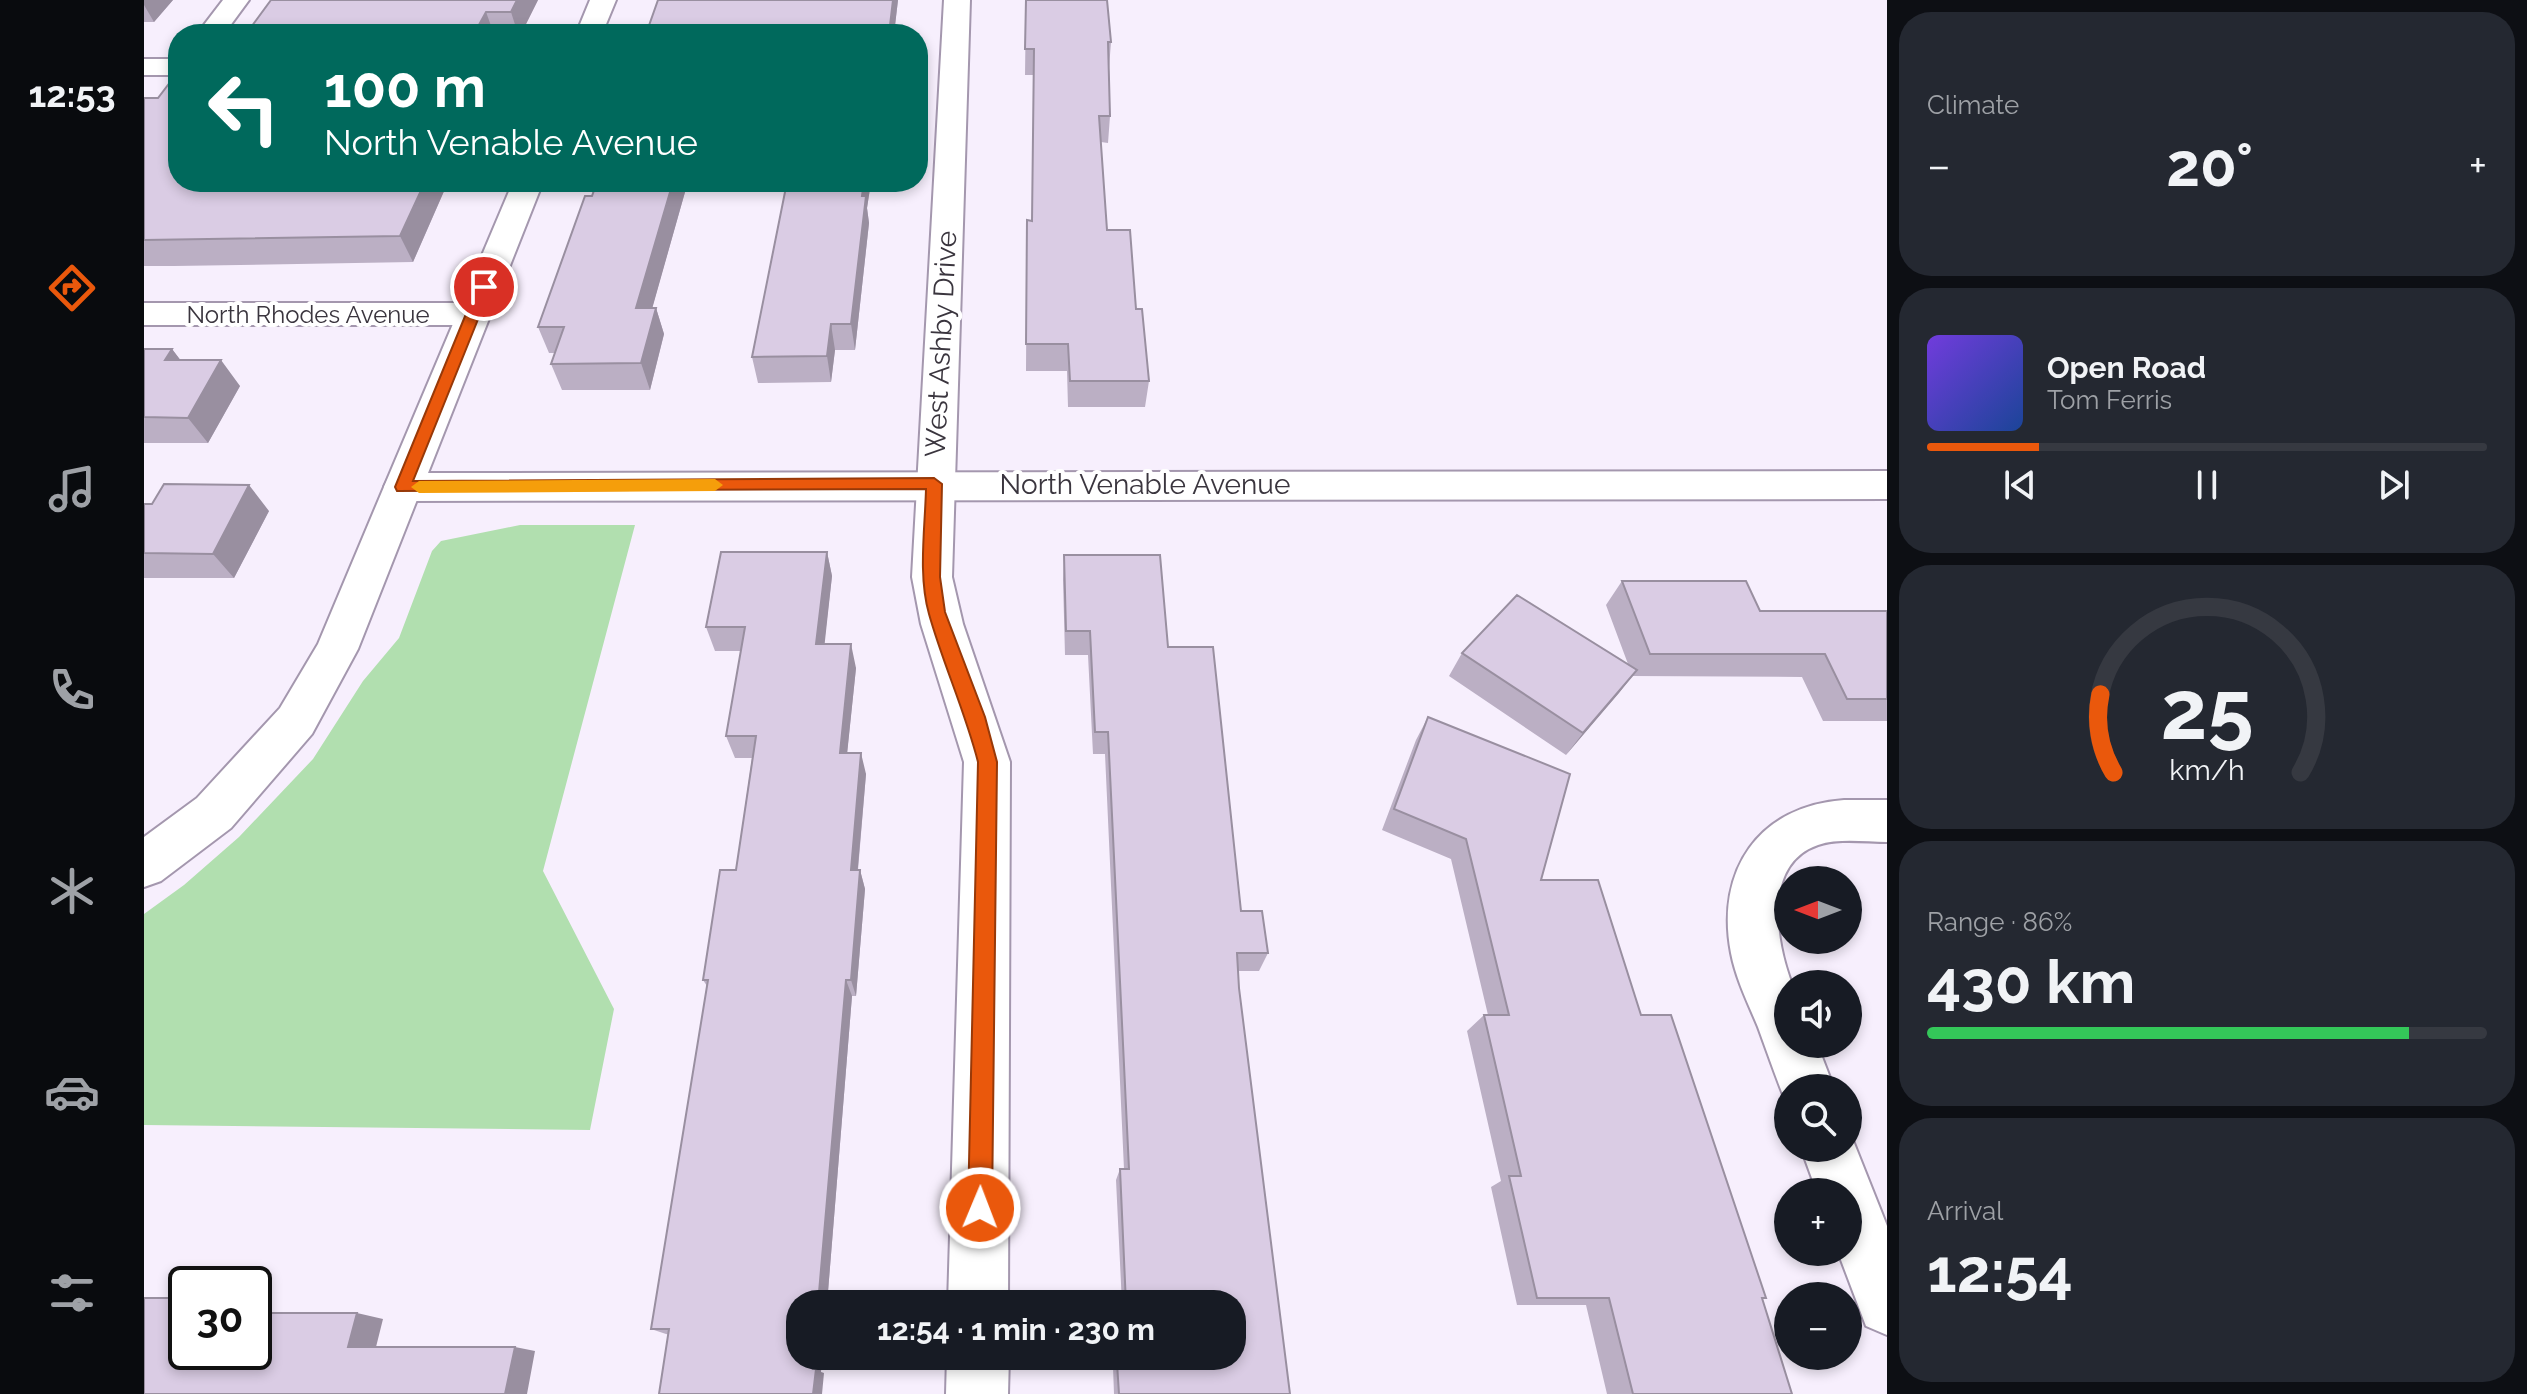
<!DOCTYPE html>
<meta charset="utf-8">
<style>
:root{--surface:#171b24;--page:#242831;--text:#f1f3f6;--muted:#9ea1a6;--line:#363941;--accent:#ea580c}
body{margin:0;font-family:Raleway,sans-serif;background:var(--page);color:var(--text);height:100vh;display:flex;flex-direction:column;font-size:30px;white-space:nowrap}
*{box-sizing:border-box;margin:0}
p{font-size:26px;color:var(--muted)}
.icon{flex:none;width:44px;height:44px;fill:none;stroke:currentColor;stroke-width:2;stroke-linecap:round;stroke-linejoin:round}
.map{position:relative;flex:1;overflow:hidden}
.details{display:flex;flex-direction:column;gap:12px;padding:12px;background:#0d0f14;width:640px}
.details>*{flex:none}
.hud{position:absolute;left:24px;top:24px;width:760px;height:168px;border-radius:32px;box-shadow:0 4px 12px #0003;background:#00695c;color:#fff;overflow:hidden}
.needle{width:52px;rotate:270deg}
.tools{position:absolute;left:1630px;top:866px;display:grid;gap:16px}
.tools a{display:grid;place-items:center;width:88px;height:88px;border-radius:50%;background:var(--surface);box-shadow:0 4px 12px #0003;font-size:40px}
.speed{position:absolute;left:24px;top:1266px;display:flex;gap:16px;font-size:40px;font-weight:700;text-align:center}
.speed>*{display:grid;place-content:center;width:104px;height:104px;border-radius:50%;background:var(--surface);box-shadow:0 4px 12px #0003;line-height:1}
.speed .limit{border:4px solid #111;border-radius:12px;background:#fff;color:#111}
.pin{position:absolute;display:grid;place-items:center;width:68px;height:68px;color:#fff;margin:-34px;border:4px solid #fff;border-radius:50%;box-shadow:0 2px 8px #0007}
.me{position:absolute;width:88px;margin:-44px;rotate:1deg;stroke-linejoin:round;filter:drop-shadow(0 0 6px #0008)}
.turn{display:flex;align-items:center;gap:28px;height:168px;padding:0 24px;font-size:36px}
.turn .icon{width:104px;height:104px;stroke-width:2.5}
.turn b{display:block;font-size:56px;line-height:68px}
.big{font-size:60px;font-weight:700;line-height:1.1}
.details .card{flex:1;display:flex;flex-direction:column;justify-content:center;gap:12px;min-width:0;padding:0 28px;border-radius:32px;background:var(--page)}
.details .dial{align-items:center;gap:0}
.dial svg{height:208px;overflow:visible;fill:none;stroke:var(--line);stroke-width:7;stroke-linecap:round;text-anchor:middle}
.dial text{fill:var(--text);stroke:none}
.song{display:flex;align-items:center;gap:24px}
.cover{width:96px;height:96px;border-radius:12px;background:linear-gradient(135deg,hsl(260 70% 55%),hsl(220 70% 35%))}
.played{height:8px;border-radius:4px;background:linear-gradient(90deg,var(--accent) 20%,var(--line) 20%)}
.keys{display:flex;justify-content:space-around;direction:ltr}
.heat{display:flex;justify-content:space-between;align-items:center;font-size:44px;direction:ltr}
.charge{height:12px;border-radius:6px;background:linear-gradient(90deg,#34c759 86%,var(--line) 0)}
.trip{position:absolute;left:642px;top:1290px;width:460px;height:80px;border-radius:32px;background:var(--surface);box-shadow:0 4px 12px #0003;font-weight:700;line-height:80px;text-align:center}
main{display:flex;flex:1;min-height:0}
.menu{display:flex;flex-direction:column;width:144px;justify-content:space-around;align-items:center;background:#090b0e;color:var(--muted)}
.menu .icon{width:56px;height:56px}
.menu .selected{color:var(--accent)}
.menu b{font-size:36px;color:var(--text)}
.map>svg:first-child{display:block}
.green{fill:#b1dfaf}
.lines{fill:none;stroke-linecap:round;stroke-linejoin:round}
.minor-casing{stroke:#a497ae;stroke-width:4}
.tertiary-casing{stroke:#a497ae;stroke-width:4}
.minor{fill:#fff;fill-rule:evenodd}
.tertiary{fill:#fff;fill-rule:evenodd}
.wall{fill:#bbafc4}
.shaded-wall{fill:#998fa0}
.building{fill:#dacce4;stroke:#998fa0;stroke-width:2}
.route{fill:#ea580c;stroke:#983908;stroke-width:2}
.slow{fill:#f59e0b}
.labels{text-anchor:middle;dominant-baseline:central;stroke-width:8;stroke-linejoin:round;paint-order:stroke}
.far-street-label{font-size:24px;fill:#3a353e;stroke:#fff}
.street-label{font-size:28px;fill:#3a353e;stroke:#fff}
</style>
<main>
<nav class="menu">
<b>12:53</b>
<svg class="icon selected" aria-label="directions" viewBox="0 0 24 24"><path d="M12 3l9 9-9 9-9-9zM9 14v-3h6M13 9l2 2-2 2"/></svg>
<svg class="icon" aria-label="music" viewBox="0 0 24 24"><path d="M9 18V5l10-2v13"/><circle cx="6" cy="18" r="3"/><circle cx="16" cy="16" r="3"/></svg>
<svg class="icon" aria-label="phone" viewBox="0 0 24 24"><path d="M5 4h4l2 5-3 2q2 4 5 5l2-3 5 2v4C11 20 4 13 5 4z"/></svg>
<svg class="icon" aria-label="climate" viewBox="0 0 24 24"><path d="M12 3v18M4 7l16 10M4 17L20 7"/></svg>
<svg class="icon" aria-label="car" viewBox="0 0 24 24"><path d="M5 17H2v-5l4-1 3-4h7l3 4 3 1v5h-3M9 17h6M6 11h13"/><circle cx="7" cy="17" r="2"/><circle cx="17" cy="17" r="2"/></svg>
<svg class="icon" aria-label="filters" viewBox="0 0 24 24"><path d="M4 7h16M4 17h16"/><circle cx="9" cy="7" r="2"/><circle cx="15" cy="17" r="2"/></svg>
</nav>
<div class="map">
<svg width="1743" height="1394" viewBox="0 0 1743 1394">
<rect width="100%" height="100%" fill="#f7effd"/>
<path class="green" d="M 376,525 L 491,525 L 399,871 L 470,1009 L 446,1130 L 0,1125 L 0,914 L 40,885 L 95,837 L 169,759 L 219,681 L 255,638 L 288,551 L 297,541 Z"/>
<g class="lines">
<defs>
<path id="minor" d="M 79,0 L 105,0 L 80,34 L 53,34 Z
M 800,0 L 826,0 L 808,577 L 819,624 L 866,762 L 864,1304 L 804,1304 L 820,762 L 777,624 L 768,577 Z
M 0,59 L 34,59 L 34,75 L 0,75 Z
M 0,303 L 329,303 L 341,306 L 346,314 L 341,322 L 329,325 L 0,325 Z
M 259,473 L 273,477 L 278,487 L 214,649 L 168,734 L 87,828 L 17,881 L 0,887 L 0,837 L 53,798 L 136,708 L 174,644 L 240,487 L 245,477 Z
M 1700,800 L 1743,800 L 1743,842 C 1721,842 1695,838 1674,845 C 1618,864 1632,943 1648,984 L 1644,984 L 1644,1044 L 1673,1044 L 1690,1088 L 1644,1088 L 1644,1107 C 1633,1081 1624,1054 1614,1027 C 1604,1003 1592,979 1587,953 C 1571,870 1615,806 1700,800 Z
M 1704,1128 L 1743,1226 L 1743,1335 L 1722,1326 L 1694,1252 L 1704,1252 L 1704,1192 L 1673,1192 L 1657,1148 L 1704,1148 Z
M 803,1356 L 865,1356 L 864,1394 L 802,1394 Z"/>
<path id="tertiary" d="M 446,0 L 472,0 L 458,34 L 432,34 Z
M 369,182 L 399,182 L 284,473 L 1743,471 L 1743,499 L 259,501 L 245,497 L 240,487 Z"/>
</defs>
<use href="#minor" class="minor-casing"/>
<use href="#tertiary" class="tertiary-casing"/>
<use href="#minor" class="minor"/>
<use href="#tertiary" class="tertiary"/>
</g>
<path class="wall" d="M 0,0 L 29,0 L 10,22 L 0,22 Z
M 394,0 L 377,34 L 102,34 Z
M 514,0 L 754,0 L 750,34 L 502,34 Z
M 882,0 L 967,42 L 965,68 L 966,116 L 964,143 L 957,142 L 963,230 L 992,309 L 1005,381 L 1001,407 L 924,407 L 923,371 L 882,371 L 883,220 L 888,221 L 890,75 L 881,75 Z
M 0,98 L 14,98 L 34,182 L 304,182 L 269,262 L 30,266 L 0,266 Z
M 453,182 L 549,182 L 548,185 L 543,185 L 508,308 L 512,308 L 520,334 L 506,390 L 418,390 L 407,364 L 411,353 L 405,353 L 394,327 Z
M 643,182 L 727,182 L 723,208 L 725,223 L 711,350 L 691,350 L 687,382 L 614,383 L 608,357 Z
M 0,349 L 28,349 L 36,360 L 96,386 L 64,443 L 0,443 Z
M 0,504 L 125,511 L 90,578 L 0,578 Z
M 683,552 L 688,576 L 680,644 L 712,668 L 703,753 L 722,774 L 714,870 L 716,870 L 721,889 L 712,996 L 708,996 L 683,1304 L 656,1304 L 677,1372 L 680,1373 L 522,1334 L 507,1329 L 563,986 L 559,980 L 592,870 L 608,758 L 591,758 L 582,736 L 597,651 L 571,651 L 562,627 Z
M 920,555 L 1024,647 L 1097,911 L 1124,953 L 1115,971 L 1094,971 L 1095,988 L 1146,1394 L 970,1394 L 969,1367 L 973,1363 L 980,1363 L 980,1356 L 1088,1356 L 1088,1304 L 978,1304 L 972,1180 L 976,1169 L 980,1169 L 961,754 L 949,754 L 944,655 L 921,655 L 919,580 Z
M 1478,581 L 1616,611 L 1743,611 L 1743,721 L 1679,721 L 1658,677 L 1488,676 L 1422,755 L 1305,676 L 1318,653 L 1484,664 L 1462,605 Z
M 1284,717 L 1397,880 L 1497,1015 L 1622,1298 L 1618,1299 L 1648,1394 L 1463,1394 L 1442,1305 L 1373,1305 L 1347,1187 L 1357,1181 L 1323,1031 L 1340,1015 L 1344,1015 L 1307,859 L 1238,830 L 1272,740 Z"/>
<path class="shaded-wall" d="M 0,0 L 29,0 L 10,22 L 0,5 Z
M 373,0 L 394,0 L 377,34 L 374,34 L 367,12 Z
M 749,0 L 754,0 L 750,34 L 745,34 Z
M 342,12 L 350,34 L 330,34 Z
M 281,182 L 304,182 L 269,262 L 256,236 Z
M 529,182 L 542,182 L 543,185 L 501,334 L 492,308 Z
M 720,182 L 727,182 L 723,208 L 725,223 L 711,350 L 707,324 Z
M 512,308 L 520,334 L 506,390 L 497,363 Z
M 687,324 L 691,350 L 687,382 L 683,356 Z
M 28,349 L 48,375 L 21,360 Z
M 77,360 L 96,386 L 64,443 L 44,418 Z
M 105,485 L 125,511 L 90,578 L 69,554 Z
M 683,552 L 688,576 L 678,668 L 672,644 Z
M 707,644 L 712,668 L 701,774 L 696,753 Z
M 1493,670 L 1475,693 L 1422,755 L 1439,733 Z
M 717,753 L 722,774 L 712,889 L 707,870 Z
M 716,870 L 721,889 L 712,996 L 707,980 Z
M 702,980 L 708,996 L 683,1304 L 674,1304 Z
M 213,1313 L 239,1319 L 231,1351 L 204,1347 Z
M 371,1347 L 391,1351 L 383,1394 L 361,1394 Z
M 670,1356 L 678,1356 L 677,1372 L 680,1373 L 678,1394 L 669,1394 Z"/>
<path class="building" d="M 127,0 L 373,0 L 367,12 L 342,12 L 330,34 L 102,34 Z
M 514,0 L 749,0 L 745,34 L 672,34 L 673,28 L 593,27 L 591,34 L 502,34 Z
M 882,0 L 963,0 L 967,42 L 964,42 L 966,116 L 955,116 L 963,230 L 986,230 L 992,309 L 998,309 L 1005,381 L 926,381 L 924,344 L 882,344 L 883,220 L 888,221 L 890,49 L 881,49 Z
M 27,81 L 34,81 L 34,182 L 281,182 L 256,236 L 0,240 L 0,98 L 14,98 Z
M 453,182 L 529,182 L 492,308 L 512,308 L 497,363 L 407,364 L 420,327 L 394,327 L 441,196 L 448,196 Z
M 643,182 L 720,182 L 718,196 L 722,196 L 707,324 L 687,324 L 683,356 L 608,357 Z
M 0,349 L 28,349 L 21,360 L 77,360 L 44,418 L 0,417 Z
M 20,484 L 105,485 L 69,554 L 0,553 L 0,504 L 8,504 Z
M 577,552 L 683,552 L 672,644 L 707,644 L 696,753 L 717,753 L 707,870 L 716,870 L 707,980 L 702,980 L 674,1304 L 656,1304 L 656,1356 L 670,1356 L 669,1369 L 672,1369 L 669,1394 L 515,1394 L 525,1329 L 507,1329 L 564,980 L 559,980 L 576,870 L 592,870 L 612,736 L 582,736 L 601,627 L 562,627 Z
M 920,555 L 1016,555 L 1024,647 L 1069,647 L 1097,911 L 1118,911 L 1124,953 L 1093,953 L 1095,988 L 1146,1394 L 975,1394 L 973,1363 L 985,1363 L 985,1356 L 1088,1356 L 1088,1304 L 982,1304 L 976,1169 L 985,1169 L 964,732 L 951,732 L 946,631 L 922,631 Z
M 1478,581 L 1602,581 L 1616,611 L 1743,611 L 1743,699 L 1703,699 L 1681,654 L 1506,654 Z
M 1373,595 L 1493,670 L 1439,733 L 1318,653 Z
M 1284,717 L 1426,774 L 1397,880 L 1454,880 L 1497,1015 L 1527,1015 L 1622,1298 L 1618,1298 L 1648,1394 L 1489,1394 L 1465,1298 L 1393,1298 L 1365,1176 L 1377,1176 L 1340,1015 L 1365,1015 L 1322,839 L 1250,809 Z
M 0,1298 L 42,1298 L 42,1352 L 110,1352 L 110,1313 L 213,1313 L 204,1347 L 371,1347 L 361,1394 L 0,1394 Z"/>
<path class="route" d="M 340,283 L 347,287 L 269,481 L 790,478 L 798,484 L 796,577 L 801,612 L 841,717 L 853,762 L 848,1208 L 844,1217 L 836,1220 L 828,1217 L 824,1208 L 834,762 C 821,711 799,664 785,614 C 774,575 781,529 782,489 L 253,491 L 251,487 L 333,287 Z"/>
<path class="slow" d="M 571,479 L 579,485 L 571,491 L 275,493 L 267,487 L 275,481 Z"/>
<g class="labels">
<g class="far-street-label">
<text x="164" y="314">North Rhodes Avenue</text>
</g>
<g class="street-label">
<text transform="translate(797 344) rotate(-87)">West Ashby Drive</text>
<text x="1001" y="484">North Venable Avenue</text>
</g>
</g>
</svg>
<div class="tools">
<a><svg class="needle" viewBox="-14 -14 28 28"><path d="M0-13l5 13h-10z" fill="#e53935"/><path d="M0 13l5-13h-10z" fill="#9ea1a6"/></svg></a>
<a><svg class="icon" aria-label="sound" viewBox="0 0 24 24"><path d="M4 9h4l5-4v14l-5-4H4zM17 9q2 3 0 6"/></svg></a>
<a><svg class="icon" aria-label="search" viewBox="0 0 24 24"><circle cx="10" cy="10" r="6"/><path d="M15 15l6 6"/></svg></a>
<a>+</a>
<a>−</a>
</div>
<div class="speed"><div class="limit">30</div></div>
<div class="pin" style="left:340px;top:287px;background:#d93025"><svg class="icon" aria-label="arrive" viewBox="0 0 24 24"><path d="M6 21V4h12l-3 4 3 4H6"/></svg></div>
<svg class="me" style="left:836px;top:1208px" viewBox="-20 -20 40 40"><circle r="17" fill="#ea580c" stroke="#fff" stroke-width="3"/><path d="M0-11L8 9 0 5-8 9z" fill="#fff"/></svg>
<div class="trip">12:54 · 1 min · 230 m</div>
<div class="hud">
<div class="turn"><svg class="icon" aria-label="left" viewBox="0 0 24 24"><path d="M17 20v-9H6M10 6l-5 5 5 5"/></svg><div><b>100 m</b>North Venable Avenue</div></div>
</div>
</div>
<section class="details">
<div class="card"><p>Climate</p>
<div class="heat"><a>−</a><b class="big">20°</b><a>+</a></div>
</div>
<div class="card">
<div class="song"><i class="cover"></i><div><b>Open Road</b><p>Tom Ferris</p></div></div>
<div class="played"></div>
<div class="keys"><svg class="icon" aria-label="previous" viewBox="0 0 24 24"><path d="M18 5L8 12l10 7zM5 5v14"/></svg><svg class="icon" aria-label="pause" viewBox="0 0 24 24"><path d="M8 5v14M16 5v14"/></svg><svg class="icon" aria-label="next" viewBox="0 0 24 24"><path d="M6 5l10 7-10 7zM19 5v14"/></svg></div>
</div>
<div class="card dial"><svg viewBox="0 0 100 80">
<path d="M14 69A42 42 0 1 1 86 69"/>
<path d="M14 69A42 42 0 0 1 9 39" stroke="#ea580c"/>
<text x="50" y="56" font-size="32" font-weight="700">25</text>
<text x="50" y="72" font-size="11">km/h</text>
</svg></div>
<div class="card"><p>Range · 86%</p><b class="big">430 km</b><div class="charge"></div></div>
<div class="card"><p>Arrival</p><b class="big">12:54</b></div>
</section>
</main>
